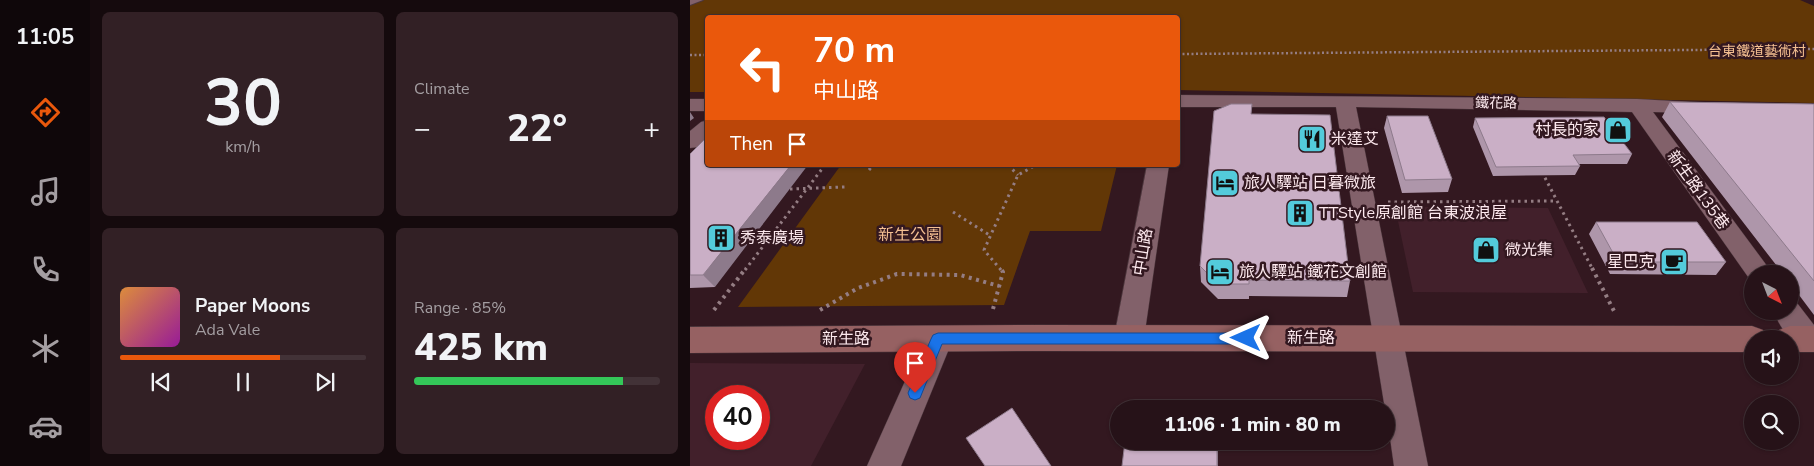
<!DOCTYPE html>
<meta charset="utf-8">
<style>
:root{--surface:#261218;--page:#322025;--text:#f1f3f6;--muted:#a49ea2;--line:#423237;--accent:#ea580c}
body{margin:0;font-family:"Nunito Sans","Noto Sans TC",sans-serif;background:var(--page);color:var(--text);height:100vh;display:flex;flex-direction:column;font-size:19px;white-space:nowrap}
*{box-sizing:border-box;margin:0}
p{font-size:16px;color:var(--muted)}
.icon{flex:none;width:28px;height:28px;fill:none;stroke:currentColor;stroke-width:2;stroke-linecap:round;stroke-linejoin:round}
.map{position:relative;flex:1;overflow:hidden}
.side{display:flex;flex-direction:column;gap:12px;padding:12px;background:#150a0d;width:600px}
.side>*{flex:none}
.hud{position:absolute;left:15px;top:15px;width:475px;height:152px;border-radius:5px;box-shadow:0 1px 4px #0004,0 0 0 1px var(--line);background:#ea580c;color:#fff;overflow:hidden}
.needle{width:32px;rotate:138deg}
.buttons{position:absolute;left:1054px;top:265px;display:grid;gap:10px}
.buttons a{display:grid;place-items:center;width:55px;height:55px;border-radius:50%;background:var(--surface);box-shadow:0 1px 4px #0004,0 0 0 1px var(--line);font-size:25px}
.speed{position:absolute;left:15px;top:385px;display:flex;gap:10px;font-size:25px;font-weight:700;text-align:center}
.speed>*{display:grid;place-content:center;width:65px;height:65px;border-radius:50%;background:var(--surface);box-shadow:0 1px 4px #0004,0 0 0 1px var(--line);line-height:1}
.speed .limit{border:8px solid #d22;background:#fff;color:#111}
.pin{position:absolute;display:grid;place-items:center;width:42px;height:42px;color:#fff;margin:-51px -21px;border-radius:50% 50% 50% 0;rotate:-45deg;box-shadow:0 0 5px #0007}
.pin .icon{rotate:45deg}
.me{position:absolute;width:55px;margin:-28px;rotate:270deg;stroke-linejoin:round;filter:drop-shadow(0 0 4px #0008)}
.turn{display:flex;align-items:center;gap:18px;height:105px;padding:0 25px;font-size:22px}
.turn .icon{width:65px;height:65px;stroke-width:2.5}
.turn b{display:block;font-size:35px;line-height:42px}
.then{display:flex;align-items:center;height:48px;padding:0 25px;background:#0003;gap:10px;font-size:19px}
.big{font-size:38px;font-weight:800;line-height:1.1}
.side .tile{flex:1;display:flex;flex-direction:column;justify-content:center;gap:8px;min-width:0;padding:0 18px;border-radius:8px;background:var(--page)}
.side .dial{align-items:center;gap:0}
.dial b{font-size:65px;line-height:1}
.song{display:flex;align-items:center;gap:15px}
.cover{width:60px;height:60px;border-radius:8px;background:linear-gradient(135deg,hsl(30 70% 55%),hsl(300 70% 35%))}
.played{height:5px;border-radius:2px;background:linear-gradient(90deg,var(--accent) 65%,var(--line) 65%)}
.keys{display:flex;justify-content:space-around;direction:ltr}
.heat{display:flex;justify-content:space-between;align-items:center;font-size:28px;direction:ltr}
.charge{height:8px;border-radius:4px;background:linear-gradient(90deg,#34c759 85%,var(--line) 0)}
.side .tiles{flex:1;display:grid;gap:12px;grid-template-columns:repeat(2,1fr)}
.trip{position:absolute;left:420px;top:400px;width:285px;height:50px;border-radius:25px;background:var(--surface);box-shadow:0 1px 4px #0004,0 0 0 1px var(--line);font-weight:800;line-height:50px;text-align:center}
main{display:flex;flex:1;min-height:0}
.dock{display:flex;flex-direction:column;width:90px;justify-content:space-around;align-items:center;background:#0f070a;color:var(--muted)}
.dock .icon{width:35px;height:35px}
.dock .selected{color:var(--accent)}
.dock b{font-size:22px;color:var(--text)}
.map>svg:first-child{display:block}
.built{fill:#42202b;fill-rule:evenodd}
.green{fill:#623706}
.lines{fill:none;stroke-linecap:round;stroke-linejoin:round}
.lane-casing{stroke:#4b363c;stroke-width:2}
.street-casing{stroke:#4b363c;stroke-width:1}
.secondary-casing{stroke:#4b363c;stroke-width:1}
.path-far2{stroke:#947d83;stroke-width:2.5;stroke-dasharray:2 2.5;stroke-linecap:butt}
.path-far1{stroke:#947d83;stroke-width:3;stroke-dasharray:2.5 4;stroke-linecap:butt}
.path{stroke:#947d83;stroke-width:4;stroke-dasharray:3 4.5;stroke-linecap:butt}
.lane{fill:#82616a;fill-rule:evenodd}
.street{fill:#82616a;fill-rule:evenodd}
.secondary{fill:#966162;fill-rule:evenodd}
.wall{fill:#ae96aa}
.shaded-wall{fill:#8d7a8b}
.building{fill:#caafc6;stroke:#8d7a8b}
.route{fill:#1a73e8;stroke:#114b97}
.labels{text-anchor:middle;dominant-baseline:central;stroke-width:5;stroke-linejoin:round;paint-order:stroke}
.far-park-label{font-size:14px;fill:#f4bf91;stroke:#331820}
.far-street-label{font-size:14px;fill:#fde9ee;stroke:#331820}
.poi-label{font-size:16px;fill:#fde9ee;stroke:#331820;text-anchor:start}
.street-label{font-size:16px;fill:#fde9ee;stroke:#331820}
.park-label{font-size:16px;fill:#f4bf91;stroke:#331820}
</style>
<main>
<nav class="dock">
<b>11:05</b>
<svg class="icon selected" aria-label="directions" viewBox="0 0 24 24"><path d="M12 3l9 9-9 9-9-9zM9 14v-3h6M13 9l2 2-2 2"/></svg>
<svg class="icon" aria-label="music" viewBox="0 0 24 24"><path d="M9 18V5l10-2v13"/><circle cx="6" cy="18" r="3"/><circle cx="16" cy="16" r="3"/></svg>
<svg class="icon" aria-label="phone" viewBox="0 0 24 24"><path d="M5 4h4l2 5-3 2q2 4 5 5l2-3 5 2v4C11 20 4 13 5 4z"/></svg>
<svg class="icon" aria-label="climate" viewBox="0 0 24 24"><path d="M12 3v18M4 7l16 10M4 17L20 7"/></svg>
<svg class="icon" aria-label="car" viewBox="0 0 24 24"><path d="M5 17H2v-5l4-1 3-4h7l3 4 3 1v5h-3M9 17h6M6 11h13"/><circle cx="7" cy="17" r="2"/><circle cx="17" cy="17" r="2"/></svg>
</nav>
<section class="side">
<div class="tiles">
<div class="tile dial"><b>30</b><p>km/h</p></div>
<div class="tile"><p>Climate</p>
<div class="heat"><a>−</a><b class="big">22°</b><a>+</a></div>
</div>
<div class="tile">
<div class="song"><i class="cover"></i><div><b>Paper Moons</b><p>Ada Vale</p></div></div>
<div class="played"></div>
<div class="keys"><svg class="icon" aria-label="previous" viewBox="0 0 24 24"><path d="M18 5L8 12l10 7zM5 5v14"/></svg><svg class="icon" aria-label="pause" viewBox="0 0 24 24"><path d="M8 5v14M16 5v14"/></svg><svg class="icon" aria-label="next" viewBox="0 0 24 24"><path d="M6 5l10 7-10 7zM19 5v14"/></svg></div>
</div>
<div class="tile"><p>Range · 85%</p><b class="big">425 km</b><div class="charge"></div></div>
</div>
</section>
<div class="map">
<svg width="1124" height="466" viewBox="0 0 1124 466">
<rect width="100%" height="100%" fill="#331820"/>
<path class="built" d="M 705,207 L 858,208 L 898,293 L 723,292 Z
M 0,363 L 175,364 L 121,466 L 0,466 ZM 26,396 L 69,396 L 69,439 L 26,439 Z"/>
<path class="green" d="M 0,0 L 1110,0 L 1124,6 L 1124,103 L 488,90 L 488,18 L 18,18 L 17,92 L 0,92 Z
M 151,165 L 427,165 L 411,231 L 340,231 L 314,305 L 48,307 Z"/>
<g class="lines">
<defs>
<path id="lane" d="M 0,0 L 13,0 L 0,5 Z"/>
<path id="street" d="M 488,95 L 947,99 L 1019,103 L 1022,107 L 1019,111 L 1012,113 L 963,112 L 1083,274 L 1062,274 L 1062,282 L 1061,281 L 942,112 L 666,107 L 738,466 L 704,466 L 696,409 L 695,409 L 646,107 L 488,107 Z
M 0,99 L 18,99 L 18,111 L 0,111 Z
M 18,120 L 18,138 L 8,147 L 0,148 L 0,131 L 11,122 Z
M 457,165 L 479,165 L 454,338 L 449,347 L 439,350 L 429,347 L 424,338 Z
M 1100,301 L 1107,303 L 1124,325 L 1124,349 C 1105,355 1090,326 1083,311 L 1100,311 Z
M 248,327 L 258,330 L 263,339 L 211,466 L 177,466 L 238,330 Z"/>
<path id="secondary" d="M 345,325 L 1062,326 L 1073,330 L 1078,339 L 1062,339 L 1062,352 L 345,351 L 0,353 L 0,327 Z
M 1100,326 L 1124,326 L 1124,352 L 1100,352 L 1100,339 L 1084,339 L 1089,330 Z"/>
</defs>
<use href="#lane" class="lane-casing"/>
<use href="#street" class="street-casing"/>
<use href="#secondary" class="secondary-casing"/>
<path class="path-far2" d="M 488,54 L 1124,49
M 0,55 L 18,55"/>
<path class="path-far1" d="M 318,165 L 328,175
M 179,170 L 183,165
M 852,172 L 903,270
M 100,189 L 155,187
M 698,202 L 867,201
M 263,212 L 301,236
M 55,270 L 135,165
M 311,270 L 294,250 L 328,175 L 346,165"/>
<path class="path" d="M 902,268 L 924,311
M 303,309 L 313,272 L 310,268
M 24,310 L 56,268
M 130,310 L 168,288 L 207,274 L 270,275 L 309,286"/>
<use href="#lane" class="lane"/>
<use href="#street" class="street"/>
<use href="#secondary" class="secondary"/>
</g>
<path class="wall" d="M 980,102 L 1124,104 L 1124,315 L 1100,283 L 1100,274 L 1093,274 L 972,117 Z
M 562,114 L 660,281 L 657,297 L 559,296 L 559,299 L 528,299 L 511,282 L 510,266 Z
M 697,116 L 762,179 L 758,192 L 712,193 L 694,128 Z
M 785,118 L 942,154 L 937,164 L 889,164 L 890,166 L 885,175 L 803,176 L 783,127 Z
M 0,154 L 25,287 L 0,288 Z
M 906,222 L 1036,262 L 1026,275 L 920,274 L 899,234 Z"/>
<path class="shaded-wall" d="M 0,112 L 4,118 L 0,121 Z
M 101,165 L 118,165 L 25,287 L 13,275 Z
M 527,441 L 528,441 L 528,466 L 527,466 Z"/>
<path class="building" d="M 980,102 L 1124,104 L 1124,281 Z
M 541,104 L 562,104 L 561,114 L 640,115 L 660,281 L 559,280 L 559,284 L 528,284 L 510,266 L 524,111 Z
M 697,116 L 738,116 L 762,179 L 715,180 Z
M 914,117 L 942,154 L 883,155 L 890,166 L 806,167 L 785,118 Z
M 18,136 L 18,165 L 101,165 L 13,275 L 0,275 L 0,154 Z
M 906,222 L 1007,222 L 1036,262 L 928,262 Z
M 527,402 L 527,409 L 486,409 L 487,403 Z
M 322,408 L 361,466 L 295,466 L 276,438 Z
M 435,441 L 527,441 L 527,466 L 432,466 Z"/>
<path class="route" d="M 248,333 L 556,333 L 560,334 L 562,338 L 560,342 L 556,344 L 252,344 L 230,398 L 225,400 L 220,398 L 218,393 L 241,339 L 243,335 Z"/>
<defs>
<symbol id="shop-square" viewBox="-11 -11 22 22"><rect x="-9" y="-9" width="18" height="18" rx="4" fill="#53cbdb" stroke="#331820"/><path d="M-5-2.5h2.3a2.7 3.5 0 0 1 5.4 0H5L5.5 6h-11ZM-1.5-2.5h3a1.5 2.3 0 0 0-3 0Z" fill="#111"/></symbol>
<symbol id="restaurant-square" viewBox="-11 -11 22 22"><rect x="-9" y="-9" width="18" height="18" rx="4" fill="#53cbdb" stroke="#331820"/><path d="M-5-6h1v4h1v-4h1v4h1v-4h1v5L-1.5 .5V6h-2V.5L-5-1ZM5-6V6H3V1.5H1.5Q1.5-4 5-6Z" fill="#111"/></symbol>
<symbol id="hotel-square" viewBox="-11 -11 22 22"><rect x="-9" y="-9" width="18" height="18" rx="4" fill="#53cbdb" stroke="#331820"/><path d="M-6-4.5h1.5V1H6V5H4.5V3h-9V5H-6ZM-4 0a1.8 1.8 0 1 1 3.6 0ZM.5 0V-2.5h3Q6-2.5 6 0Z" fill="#111"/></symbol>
<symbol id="building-square" viewBox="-11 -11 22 22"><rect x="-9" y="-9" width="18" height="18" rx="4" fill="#53cbdb" stroke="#331820"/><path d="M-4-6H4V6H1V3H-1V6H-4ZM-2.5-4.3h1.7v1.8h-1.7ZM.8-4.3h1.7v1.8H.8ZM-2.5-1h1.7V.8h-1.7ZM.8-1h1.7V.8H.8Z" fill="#111"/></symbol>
<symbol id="cafe-square" viewBox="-11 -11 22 22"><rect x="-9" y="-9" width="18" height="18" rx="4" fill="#53cbdb" stroke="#331820"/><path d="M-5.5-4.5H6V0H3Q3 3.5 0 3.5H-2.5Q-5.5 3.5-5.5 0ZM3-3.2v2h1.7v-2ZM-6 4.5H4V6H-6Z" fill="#111"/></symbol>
</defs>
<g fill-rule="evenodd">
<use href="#shop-square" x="912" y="114" width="32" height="32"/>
<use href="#restaurant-square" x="606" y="123" width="32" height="32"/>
<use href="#hotel-square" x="519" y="167" width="32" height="32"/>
<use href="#building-square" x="594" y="197" width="32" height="32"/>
<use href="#building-square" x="15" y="222" width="32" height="32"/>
<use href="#shop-square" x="780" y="234" width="32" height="32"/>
<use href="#cafe-square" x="968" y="246" width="32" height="32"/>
<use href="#hotel-square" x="514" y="256" width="32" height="32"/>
</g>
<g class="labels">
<g class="far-park-label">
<text x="1067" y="51">台東鐵道藝術村</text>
</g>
<g class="far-street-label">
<text transform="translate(806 103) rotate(1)">鐵花路</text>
</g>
<g class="poi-label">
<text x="909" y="130" text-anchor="end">村長的家</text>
<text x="641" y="139">米達艾</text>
<text x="554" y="183">旅人驛站 日暮微旅</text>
<text x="629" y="213">TTStyle原創館 台東波浪屋</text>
<text x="50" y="238">秀泰廣場</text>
<text x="815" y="250">微光集</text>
<text x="965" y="262" text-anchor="end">星巴克</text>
<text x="549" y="272">旅人驛站 鐵花文創館</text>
</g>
<g class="street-label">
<text transform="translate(1008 190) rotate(54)">新生路135巷</text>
<text transform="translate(453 252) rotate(-81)">中山路</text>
<text x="621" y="338">新生路</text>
<text x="156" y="339">新生路</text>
</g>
<g class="park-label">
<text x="220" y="235">新生公園</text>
</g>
</g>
</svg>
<div class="buttons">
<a><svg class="needle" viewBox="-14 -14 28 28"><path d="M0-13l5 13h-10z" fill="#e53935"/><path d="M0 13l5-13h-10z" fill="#a49ea2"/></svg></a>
<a><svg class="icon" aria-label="sound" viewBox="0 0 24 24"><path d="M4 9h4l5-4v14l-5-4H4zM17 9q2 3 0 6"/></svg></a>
<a><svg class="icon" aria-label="search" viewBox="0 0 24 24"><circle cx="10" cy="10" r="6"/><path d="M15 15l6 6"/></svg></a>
</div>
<div class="speed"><div class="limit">40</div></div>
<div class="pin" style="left:225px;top:393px;background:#d93025"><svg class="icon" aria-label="arrive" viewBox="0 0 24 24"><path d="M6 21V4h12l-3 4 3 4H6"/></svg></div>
<svg class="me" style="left:556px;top:338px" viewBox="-20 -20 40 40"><path d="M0-17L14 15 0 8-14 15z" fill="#1a73e8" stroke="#fff" stroke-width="4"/></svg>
<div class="trip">11:06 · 1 min · 80 m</div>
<div class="hud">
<div class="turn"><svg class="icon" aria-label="left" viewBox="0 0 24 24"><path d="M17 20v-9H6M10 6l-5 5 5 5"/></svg><div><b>70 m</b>中山路</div></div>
<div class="then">Then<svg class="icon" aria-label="arrive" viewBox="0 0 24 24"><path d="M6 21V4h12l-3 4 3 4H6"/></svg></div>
</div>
</div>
</main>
